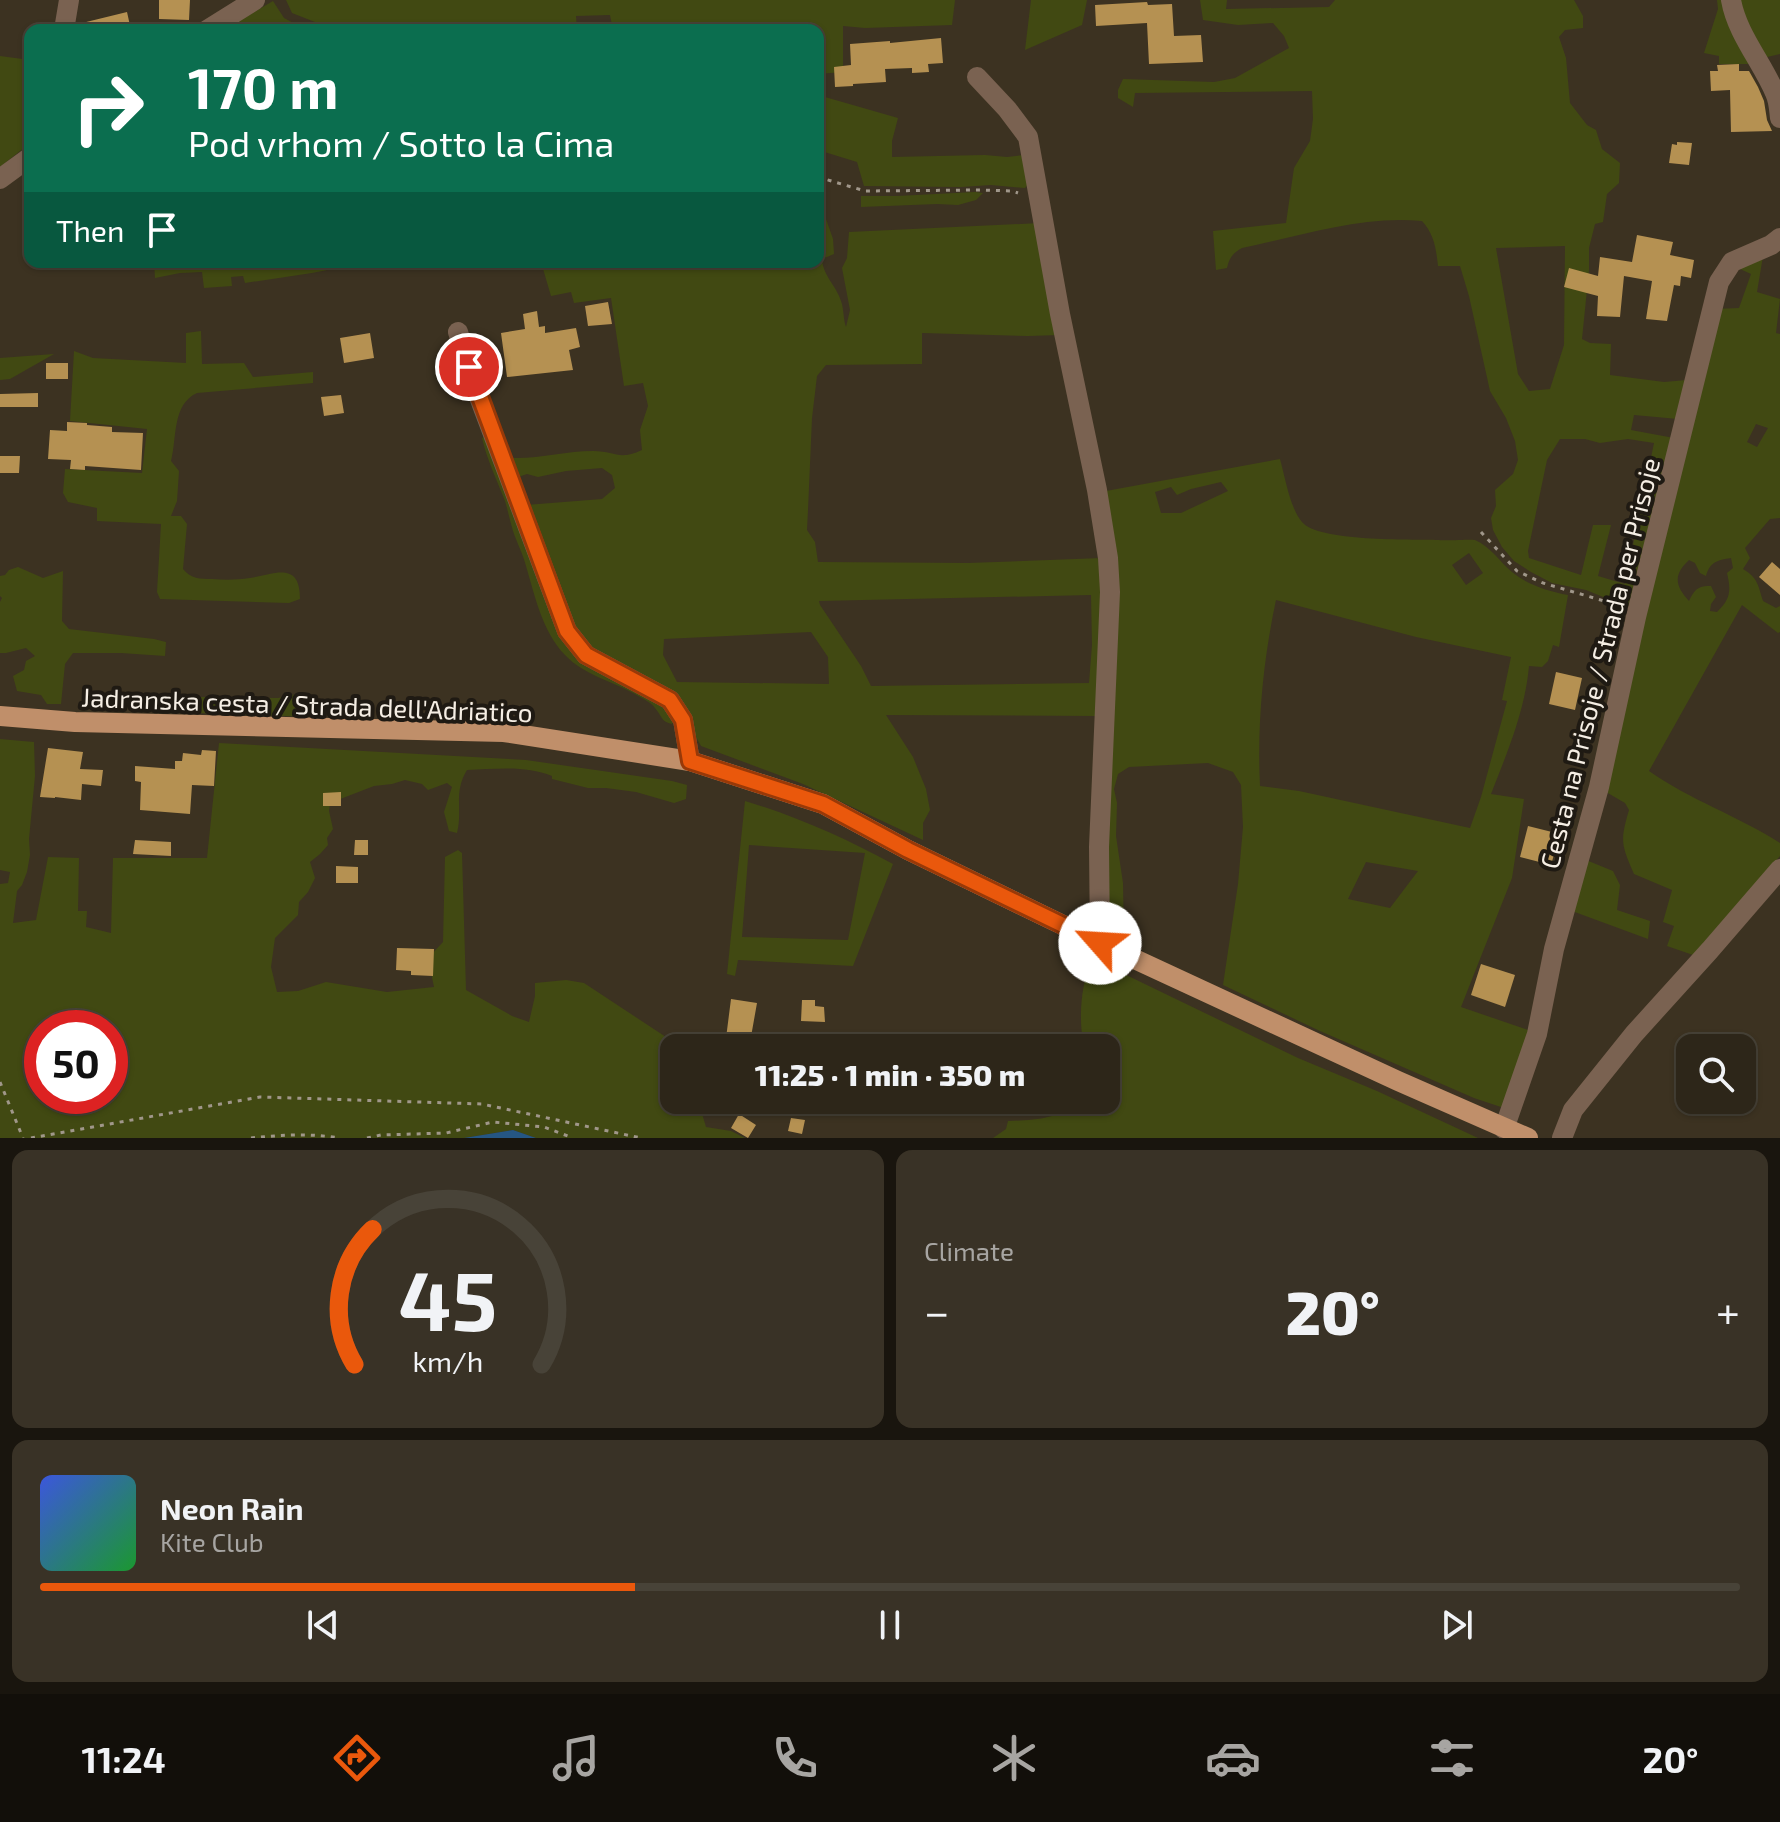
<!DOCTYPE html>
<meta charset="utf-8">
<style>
:root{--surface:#2d2619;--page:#393226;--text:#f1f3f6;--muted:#a7a5a2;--line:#484338;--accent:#ea580c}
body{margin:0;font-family:"Exo 2",sans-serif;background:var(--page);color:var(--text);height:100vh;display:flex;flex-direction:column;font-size:30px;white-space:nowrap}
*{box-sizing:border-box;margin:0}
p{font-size:26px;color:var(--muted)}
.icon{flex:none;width:44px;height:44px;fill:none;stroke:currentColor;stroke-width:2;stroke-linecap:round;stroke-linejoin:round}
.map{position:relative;height:1138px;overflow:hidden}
.sheet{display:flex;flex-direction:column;gap:12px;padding:12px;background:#19150e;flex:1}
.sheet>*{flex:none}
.top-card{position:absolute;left:24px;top:24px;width:800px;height:244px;border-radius:16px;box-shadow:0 2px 6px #0004,0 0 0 2px var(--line);background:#0b6e4f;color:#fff;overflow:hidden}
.buttons{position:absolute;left:1676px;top:1034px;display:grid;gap:16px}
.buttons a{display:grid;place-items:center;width:80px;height:80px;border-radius:16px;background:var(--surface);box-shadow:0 2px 6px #0004,0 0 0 2px var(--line);font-size:40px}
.speed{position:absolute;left:24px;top:1010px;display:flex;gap:16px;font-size:40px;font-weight:700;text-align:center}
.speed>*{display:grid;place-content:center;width:104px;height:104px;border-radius:50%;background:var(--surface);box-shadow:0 2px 6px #0004,0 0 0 2px var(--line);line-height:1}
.speed .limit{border:12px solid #d22;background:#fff;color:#111}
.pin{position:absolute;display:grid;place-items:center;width:68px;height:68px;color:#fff;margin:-34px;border:4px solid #fff;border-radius:50%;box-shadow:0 2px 8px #0007}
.me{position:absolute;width:88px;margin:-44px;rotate:296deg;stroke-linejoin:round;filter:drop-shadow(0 0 6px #0008)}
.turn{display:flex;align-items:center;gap:28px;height:168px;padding:0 32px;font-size:36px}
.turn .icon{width:104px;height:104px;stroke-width:2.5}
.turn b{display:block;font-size:56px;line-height:68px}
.then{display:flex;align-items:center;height:76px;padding:0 32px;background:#0003;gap:16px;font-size:30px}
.big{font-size:60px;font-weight:800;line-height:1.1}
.sheet .widget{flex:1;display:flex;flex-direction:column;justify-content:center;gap:12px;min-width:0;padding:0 28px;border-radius:16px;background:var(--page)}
.sheet .dial{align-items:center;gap:0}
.dial svg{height:208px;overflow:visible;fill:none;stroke:var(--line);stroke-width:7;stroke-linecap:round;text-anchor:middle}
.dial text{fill:var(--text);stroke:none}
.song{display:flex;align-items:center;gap:24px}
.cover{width:96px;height:96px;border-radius:12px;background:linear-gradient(135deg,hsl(230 70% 55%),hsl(130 70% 35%))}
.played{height:8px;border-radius:4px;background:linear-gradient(90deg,var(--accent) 35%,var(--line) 35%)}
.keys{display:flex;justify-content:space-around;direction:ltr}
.heat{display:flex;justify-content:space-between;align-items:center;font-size:44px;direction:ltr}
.sheet .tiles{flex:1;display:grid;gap:12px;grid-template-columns:1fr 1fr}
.widget:last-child{grid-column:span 2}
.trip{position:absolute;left:660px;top:1034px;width:460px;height:80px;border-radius:16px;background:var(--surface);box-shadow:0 2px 6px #0004,0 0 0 2px var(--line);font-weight:800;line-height:80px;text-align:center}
.dock{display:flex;height:128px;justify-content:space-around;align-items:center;background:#120f0a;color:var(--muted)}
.dock .icon{width:56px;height:56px}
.dock .selected{color:var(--accent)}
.dock b{font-size:36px;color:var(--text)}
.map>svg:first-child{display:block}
.green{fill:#414912;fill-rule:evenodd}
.water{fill:#255683}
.building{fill:#b59152}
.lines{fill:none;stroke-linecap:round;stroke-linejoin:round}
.path{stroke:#a0978a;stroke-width:3;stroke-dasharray:4 6;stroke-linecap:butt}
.minor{stroke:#7a6251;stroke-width:20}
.major{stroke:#c08f6a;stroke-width:20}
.route-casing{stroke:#983908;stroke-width:20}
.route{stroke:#ea580c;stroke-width:14}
.labels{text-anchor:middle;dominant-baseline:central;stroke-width:8;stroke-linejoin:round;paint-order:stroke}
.street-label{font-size:26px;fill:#f5eee4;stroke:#1f1a13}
</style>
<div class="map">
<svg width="1780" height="1138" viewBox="0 0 1780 1138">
<rect width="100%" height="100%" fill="#3c3221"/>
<path class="green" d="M 286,0 L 955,0 L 952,25 L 865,28 L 843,26 L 843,72 L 818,74 L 818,30 L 613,30 L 610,15 L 576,16 L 577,30 L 370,30 L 355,26 L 320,24 L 292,13 Z
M 1031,0 L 1087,0 L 1082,25 L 1025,50 Z
M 1200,0 L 1227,0 L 1226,9 L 1329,7 L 1335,0 L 1574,0 L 1583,16 L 1583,28 L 1565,30 L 1559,37 L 1566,58 L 1570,103 L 1587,125 L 1596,130 L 1602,149 L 1620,163 L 1619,183 L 1607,194 L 1603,222 L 1595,224 L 1589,248 L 1589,270 L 1582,339 L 1590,343 L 1611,344 L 1610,375 L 1664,382 L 1687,380 L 1678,419 L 1634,415 L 1631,430 L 1674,438 L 1628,607 L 1586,590 L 1552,583 L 1531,572 L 1514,561 L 1502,547 L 1493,530 L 1491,518 L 1496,506 L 1495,490 L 1513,474 L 1518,460 L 1515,441 L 1506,418 L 1490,391 L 1469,296 L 1460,266 L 1438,266 C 1436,248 1434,234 1422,221 C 1362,215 1301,236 1242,248 C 1233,253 1229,258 1227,268 L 1216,270 L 1213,231 L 1286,223 L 1294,168 L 1310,141 L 1313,119 L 1312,91 L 1135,93 L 1133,107 L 1118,98 L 1118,90 L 1123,79 L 1214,82 L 1235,78 L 1289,48 L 1284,36 L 1273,23 L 1238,25 L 1203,20 ZM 1565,246 L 1564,345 L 1550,389 L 1529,391 L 1518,374 L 1496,248 ZM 1560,439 L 1585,439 L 1600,443 L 1628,439 L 1654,443 L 1625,584 L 1598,576 L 1611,525 L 1593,525 L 1581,575 L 1529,558 L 1528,551 L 1547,460 Z
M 1717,0 L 1726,0 L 1752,64 L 1719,64 L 1719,56 L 1704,53 L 1718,9 Z
M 1735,0 L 1780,0 L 1780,54 L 1763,58 Z
M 273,1 L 284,18 L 307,30 L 224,30 Z
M 0,56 L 30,60 L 30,143 L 0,167 Z
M 818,95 L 898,118 L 892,141 L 892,157 L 985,155 L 1007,157 L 1023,155 L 1029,183 L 1025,188 L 991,185 L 961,187 L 864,186 L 857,162 L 818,150 Z
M 975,192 L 983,193 L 976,200 L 958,205 L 937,204 L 861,207 L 861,196 L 897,196 Z
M 818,213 L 825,216 L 833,239 L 834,254 L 822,259 C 823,276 836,285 841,301 C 844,309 843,319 846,327 L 850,310 L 842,268 L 847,258 L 849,232 L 1040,223 L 1060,335 L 1028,336 L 922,333 L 922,364 L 826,365 L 817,376 L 812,418 L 808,510 L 807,530 L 815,542 L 818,562 L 968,563 L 1102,558 L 1098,716 L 886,715 L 913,757 L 926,789 L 930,810 L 923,823 L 923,840 L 803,784 L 701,746 L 689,724 L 591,651 L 571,624 L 526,505 L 602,499 L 615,488 L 612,475 L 602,468 L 566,471 L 538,477 L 527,474 L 515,478 L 512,458 C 539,459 566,451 593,451 C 615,451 619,461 642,450 L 640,430 L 648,406 L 643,383 L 624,386 L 611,298 L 574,303 L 571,292 L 551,296 L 541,262 L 818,262 ZM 1091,595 L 1092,645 L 1089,683 L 871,686 L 861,666 L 820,605 L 819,601 ZM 811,632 L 828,657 L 829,684 L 677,682 L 663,655 L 664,639 Z
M 1763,256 L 1757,292 L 1780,299 L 1776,333 L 1780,334 L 1780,518 L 1770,519 L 1745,548 L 1750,558 L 1743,569 C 1758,578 1758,585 1763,601 L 1776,608 L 1780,606 L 1780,632 L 1778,633 L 1742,605 L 1649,771 C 1690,800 1738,816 1780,843 L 1780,856 L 1693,955 L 1667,946 L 1674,926 L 1663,922 L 1672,890 L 1634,874 C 1621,844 1620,841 1629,810 L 1625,803 L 1606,792 L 1715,309 L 1739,308 L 1751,274 L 1738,268 ZM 1756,424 L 1768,428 L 1757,447 L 1747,442 ZM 1731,558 L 1733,568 L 1727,573 C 1731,590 1731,599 1717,612 L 1710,611 L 1711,604 L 1716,597 L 1711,586 C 1698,585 1694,590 1689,601 C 1675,586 1673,575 1689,560 L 1695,563 L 1700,573 L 1706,576 C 1710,562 1717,560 1731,558 Z
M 154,262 L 354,262 L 358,264 L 312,273 L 245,283 L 243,276 L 231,277 L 232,286 L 204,288 L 202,272 L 180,273 L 155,278 Z
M 201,331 L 202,364 L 244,363 L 253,377 L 313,372 L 313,383 L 197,393 C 172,404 177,438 171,461 L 179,471 L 177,501 L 171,516 L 181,516 L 187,524 L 183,569 C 191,579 200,579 212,579 C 225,580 237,580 250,578 C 275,574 300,561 300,599 L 289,603 L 160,599 L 157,592 L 161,524 L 97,521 L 97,508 L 68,502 L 63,493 L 65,469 L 142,473 L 147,429 L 70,421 L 74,351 L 93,358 L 186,363 L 186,333 Z
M 54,354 L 10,379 L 0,380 L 0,358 Z
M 489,435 L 556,619 L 663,703 L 674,719 L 672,724 C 661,722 662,716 655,708 C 651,702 641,698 635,694 C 612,681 584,675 565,655 C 542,631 535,596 526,566 C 523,554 517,543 513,531 C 510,521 508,511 505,501 C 497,480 487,460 482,438 Z
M 1280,459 C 1285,477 1290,508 1302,522 C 1318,542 1411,539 1439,540 C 1447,541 1470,539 1475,540 C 1490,546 1500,562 1512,572 C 1528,585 1548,591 1568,595 L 1559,647 L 1553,645 L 1548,661 L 1542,667 L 1529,666 C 1525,711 1507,753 1491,794 L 1524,799 L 1512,878 L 1461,1007 L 1531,1031 L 1504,1108 L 1474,1098 L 1320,1031 L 1223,985 L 1238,884 L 1243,827 L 1241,785 L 1233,772 L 1208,763 L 1129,767 L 1118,774 L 1114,789 L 1117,803 L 1116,836 L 1123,883 L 1124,938 L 1106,929 L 1106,491 ZM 1221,482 L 1228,491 L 1181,513 L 1161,513 L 1155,492 L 1171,487 L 1177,495 L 1191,489 ZM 1469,553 L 1483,573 L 1466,585 L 1452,565 ZM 1276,600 L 1416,637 L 1511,657 L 1502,700 L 1507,701 L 1481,797 L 1470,828 L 1299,791 L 1260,786 C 1257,724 1263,661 1276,600 ZM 1366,862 L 1418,871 L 1390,908 L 1348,899 Z
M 18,567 L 43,578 L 63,571 L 62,621 L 69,629 L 154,639 L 166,642 L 165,656 L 121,653 L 73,653 L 65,664 L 61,704 L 47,704 L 41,695 L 17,691 L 13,676 L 24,670 L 26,661 L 35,656 L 26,648 L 6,653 L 0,653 L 0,602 L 2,598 L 0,596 L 0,576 L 5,575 L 9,570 Z
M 298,694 L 304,694 L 310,698 L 310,717 L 198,713 L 192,699 L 198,697 L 278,698 Z
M 0,739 L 34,742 L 35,776 L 29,839 L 30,855 L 27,872 L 22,885 L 17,891 L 13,923 L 36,920 L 48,857 L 79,858 L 78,911 L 87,911 L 86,927 L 111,933 L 113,858 L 207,858 L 219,743 L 526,760 L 672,781 L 687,785 L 686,799 L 674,803 L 636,792 L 606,788 L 588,788 L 552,779 L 552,776 C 526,765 495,769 467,770 C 453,793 463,809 457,833 L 449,831 L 444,812 L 452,787 L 447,783 L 428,790 L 422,784 L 405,780 L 392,784 L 374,786 L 330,803 L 329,811 L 333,829 L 327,838 L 328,845 L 320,854 L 310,862 L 315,878 L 308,892 L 299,902 L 298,915 L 275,938 L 271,967 L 277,992 L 298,991 L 326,982 L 387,992 L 434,987 L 428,958 L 443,942 L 445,857 L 458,850 L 462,853 L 466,990 L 512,1016 L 529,1022 L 535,996 L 535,983 L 566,980 L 584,983 L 675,1043 L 690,1048 L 674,1048 L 674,1100 L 698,1100 L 706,1127 L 731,1131 L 745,1138 L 536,1138 L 513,1130 L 464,1138 L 0,1138 L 0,884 L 8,883 L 10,872 L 0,870 ZM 42,1028 L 110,1028 L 110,1096 L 42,1096 Z
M 745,801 C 796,816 847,839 893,864 L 853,966 L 738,960 L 735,976 L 727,974 ZM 749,845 L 865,853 L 848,940 L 742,937 Z
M 1586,860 L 1613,871 L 1620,885 L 1617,910 L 1650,921 L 1648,939 L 1572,911 Z
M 1091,958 L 1298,1058 L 1377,1091 L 1478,1138 L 993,1138 L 1006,1129 L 1008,1121 C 1030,1120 1063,1120 1077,1100 L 1106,1100 L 1106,1048 L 1084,1048 C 1078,1016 1081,989 1091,958 Z"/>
<path class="water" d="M 513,1130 L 536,1138 L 464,1138 Z"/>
<path class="building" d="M 159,0 L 190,0 L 189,20 L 159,19 Z
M 1147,2 L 1148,5 L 1172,4 L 1174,36 L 1201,35 L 1203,62 L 1149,64 L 1147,23 L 1096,26 L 1095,5 Z
M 127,12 L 131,30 L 77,30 L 78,24 Z
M 941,38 L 943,63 L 928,64 L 929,72 L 912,73 L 912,68 L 885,69 L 886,82 L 853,84 L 853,86 L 835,87 L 834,67 L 851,65 L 850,44 L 890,41 L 890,43 Z
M 1739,64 L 1739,71 L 1749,71 L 1758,87 L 1764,101 L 1767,120 L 1772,131 L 1731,132 L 1730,90 L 1711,91 L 1710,71 L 1718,71 L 1717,65 Z
M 1677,142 L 1692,143 L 1689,165 L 1669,163 L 1672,144 L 1677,145 Z
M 1637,235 L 1673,242 L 1670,255 L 1694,260 L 1691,278 L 1681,276 L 1680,286 L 1674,285 L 1667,321 L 1646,319 L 1652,281 L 1624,276 L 1620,317 L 1597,316 L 1598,296 L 1564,287 L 1569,268 L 1598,276 L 1600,257 L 1632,262 Z
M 608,302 L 612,324 L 588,326 L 585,306 Z
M 537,311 L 539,327 L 545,326 L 545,333 L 576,328 L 580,347 L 569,350 L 573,370 L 507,377 L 501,333 L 525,329 L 523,314 Z
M 370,333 L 374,358 L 344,363 L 340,338 Z
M 46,363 L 68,363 L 68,379 L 46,379 Z
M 38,393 L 38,407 L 0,407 L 0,394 Z
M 341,395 L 344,413 L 324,416 L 321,397 Z
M 67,422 L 87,423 L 87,425 L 112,427 L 112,432 L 143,433 L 141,470 L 85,466 L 85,470 L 70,469 L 71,460 L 48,459 L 50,430 L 67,431 Z
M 0,456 L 20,456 L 19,473 L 0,473 Z
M 1772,562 L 1780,569 L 1780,595 L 1759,577 Z
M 1556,672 L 1582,678 L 1575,710 L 1549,704 Z
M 48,748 L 83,752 L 80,769 L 103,770 L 101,786 L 82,784 L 81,800 L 55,797 L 55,798 L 40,797 Z
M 202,750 L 216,751 L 214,786 L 192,785 L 190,814 L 140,810 L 141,782 L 135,781 L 135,766 L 175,769 L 175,761 L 182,761 L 183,753 L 201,755 Z
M 341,792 L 341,806 L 323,806 L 323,793 Z
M 1528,826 L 1560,834 L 1551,865 L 1520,857 Z
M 135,840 L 171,842 L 171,856 L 133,854 Z
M 355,840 L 368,840 L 368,855 L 354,855 Z
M 336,866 L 358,867 L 358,883 L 336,883 Z
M 397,948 L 434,949 L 433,976 L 411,975 L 411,971 L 396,970 Z
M 1481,964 L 1515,975 L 1505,1007 L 1471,995 Z
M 731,999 L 757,1003 L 749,1048 L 725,1046 Z
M 802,1000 L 815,1000 L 815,1006 L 824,1007 L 825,1022 L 801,1021 Z
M 739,1114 L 756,1125 L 748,1138 L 731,1128 Z
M 791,1118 L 805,1120 L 802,1134 L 788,1131 Z"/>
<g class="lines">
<path class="path" d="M 714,30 L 715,24
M 818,177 L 865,191 L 980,190 L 1013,191 L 1018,193
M 1481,532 L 1517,571 L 1543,583 L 1611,603 L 1619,608
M 0,1082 L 23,1138
M 31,1138 L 260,1097 L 482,1104 L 641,1138
M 251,1138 C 280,1135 309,1133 339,1138
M 367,1138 L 381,1135 L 446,1133 L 493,1122 L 544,1127 L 573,1138"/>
<path class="minor" d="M 1731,0 C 1737,34 1762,62 1775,93 C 1779,101 1779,110 1780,118
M 64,30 L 69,0
M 207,30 L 255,0
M 977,77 L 1007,109 L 1028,137 L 1060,314 L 1097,490 L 1108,558 L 1110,592 L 1099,847 L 1100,943
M 0,179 L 30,157
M 458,332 L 473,381 L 567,631 L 586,655 L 670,700 L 683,720 L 690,761
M 1504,1129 L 1537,1034 L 1554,949 L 1599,787 L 1636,617 L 1719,282 L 1732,262 L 1771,245 L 1780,238
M 1562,1138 L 1573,1110 L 1634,1034 L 1710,950 L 1780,869"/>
<path class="major" d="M 0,716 L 75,722 L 504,732 L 690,761 L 823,804 L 908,850 L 1100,943 L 1398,1081 L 1528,1138"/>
</g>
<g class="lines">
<defs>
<path id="route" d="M 469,367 L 567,631 L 586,655 L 670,700 L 683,720 L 690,761 L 823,804 L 908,850 L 1100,943"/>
</defs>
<use href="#route" class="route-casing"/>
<use href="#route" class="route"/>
</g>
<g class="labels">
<g class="street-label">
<text transform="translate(1599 663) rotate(-76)">Cesta na Prisoje / Strada per Prisoje</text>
<text transform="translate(307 704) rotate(2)">Jadranska cesta / Strada dell'Adriatico</text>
</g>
</g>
</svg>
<div class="buttons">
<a><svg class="icon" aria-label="search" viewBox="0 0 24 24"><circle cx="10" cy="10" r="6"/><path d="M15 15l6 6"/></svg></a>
</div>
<div class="speed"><div class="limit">50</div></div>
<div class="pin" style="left:469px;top:367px;background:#d93025"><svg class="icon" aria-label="arrive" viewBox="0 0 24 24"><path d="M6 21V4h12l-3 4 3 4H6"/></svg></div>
<svg class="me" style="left:1100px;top:943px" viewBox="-20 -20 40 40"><circle r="19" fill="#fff"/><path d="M0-13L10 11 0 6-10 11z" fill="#ea580c"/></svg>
<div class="trip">11:25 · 1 min · 350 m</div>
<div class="top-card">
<div class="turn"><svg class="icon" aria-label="right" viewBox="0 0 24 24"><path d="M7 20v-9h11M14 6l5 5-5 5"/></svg><div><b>170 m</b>Pod vrhom / Sotto la Cima</div></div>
<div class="then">Then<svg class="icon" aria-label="arrive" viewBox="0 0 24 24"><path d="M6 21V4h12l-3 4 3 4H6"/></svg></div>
</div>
</div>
<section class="sheet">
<div class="tiles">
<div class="widget dial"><svg viewBox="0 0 100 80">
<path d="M14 69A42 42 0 1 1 86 69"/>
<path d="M14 69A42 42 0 0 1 21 17" stroke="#ea580c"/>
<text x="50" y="56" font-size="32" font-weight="700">45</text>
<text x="50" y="72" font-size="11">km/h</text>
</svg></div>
<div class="widget"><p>Climate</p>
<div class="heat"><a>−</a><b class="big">20°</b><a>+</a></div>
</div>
<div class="widget">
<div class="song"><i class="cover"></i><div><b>Neon Rain</b><p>Kite Club</p></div></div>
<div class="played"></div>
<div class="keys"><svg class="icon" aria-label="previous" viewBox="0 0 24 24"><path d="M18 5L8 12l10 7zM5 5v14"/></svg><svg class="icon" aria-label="pause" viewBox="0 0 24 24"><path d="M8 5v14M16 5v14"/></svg><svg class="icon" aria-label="next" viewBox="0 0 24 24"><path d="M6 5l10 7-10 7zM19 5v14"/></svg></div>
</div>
</div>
</section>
<nav class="dock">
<b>11:24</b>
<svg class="icon selected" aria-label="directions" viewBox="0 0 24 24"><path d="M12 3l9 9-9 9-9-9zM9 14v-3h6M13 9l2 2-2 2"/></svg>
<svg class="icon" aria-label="music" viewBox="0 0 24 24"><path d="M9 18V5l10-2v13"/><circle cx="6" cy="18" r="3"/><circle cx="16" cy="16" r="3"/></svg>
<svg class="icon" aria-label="phone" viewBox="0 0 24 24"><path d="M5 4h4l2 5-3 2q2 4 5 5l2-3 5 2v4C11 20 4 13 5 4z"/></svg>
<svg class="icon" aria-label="climate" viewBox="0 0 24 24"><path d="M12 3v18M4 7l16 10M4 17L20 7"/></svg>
<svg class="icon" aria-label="car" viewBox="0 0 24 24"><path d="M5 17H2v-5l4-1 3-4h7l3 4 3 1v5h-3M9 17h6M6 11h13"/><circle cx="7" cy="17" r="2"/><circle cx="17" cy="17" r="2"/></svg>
<svg class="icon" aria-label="filters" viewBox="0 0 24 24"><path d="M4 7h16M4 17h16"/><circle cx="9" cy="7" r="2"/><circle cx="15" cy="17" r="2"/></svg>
<b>20°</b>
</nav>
